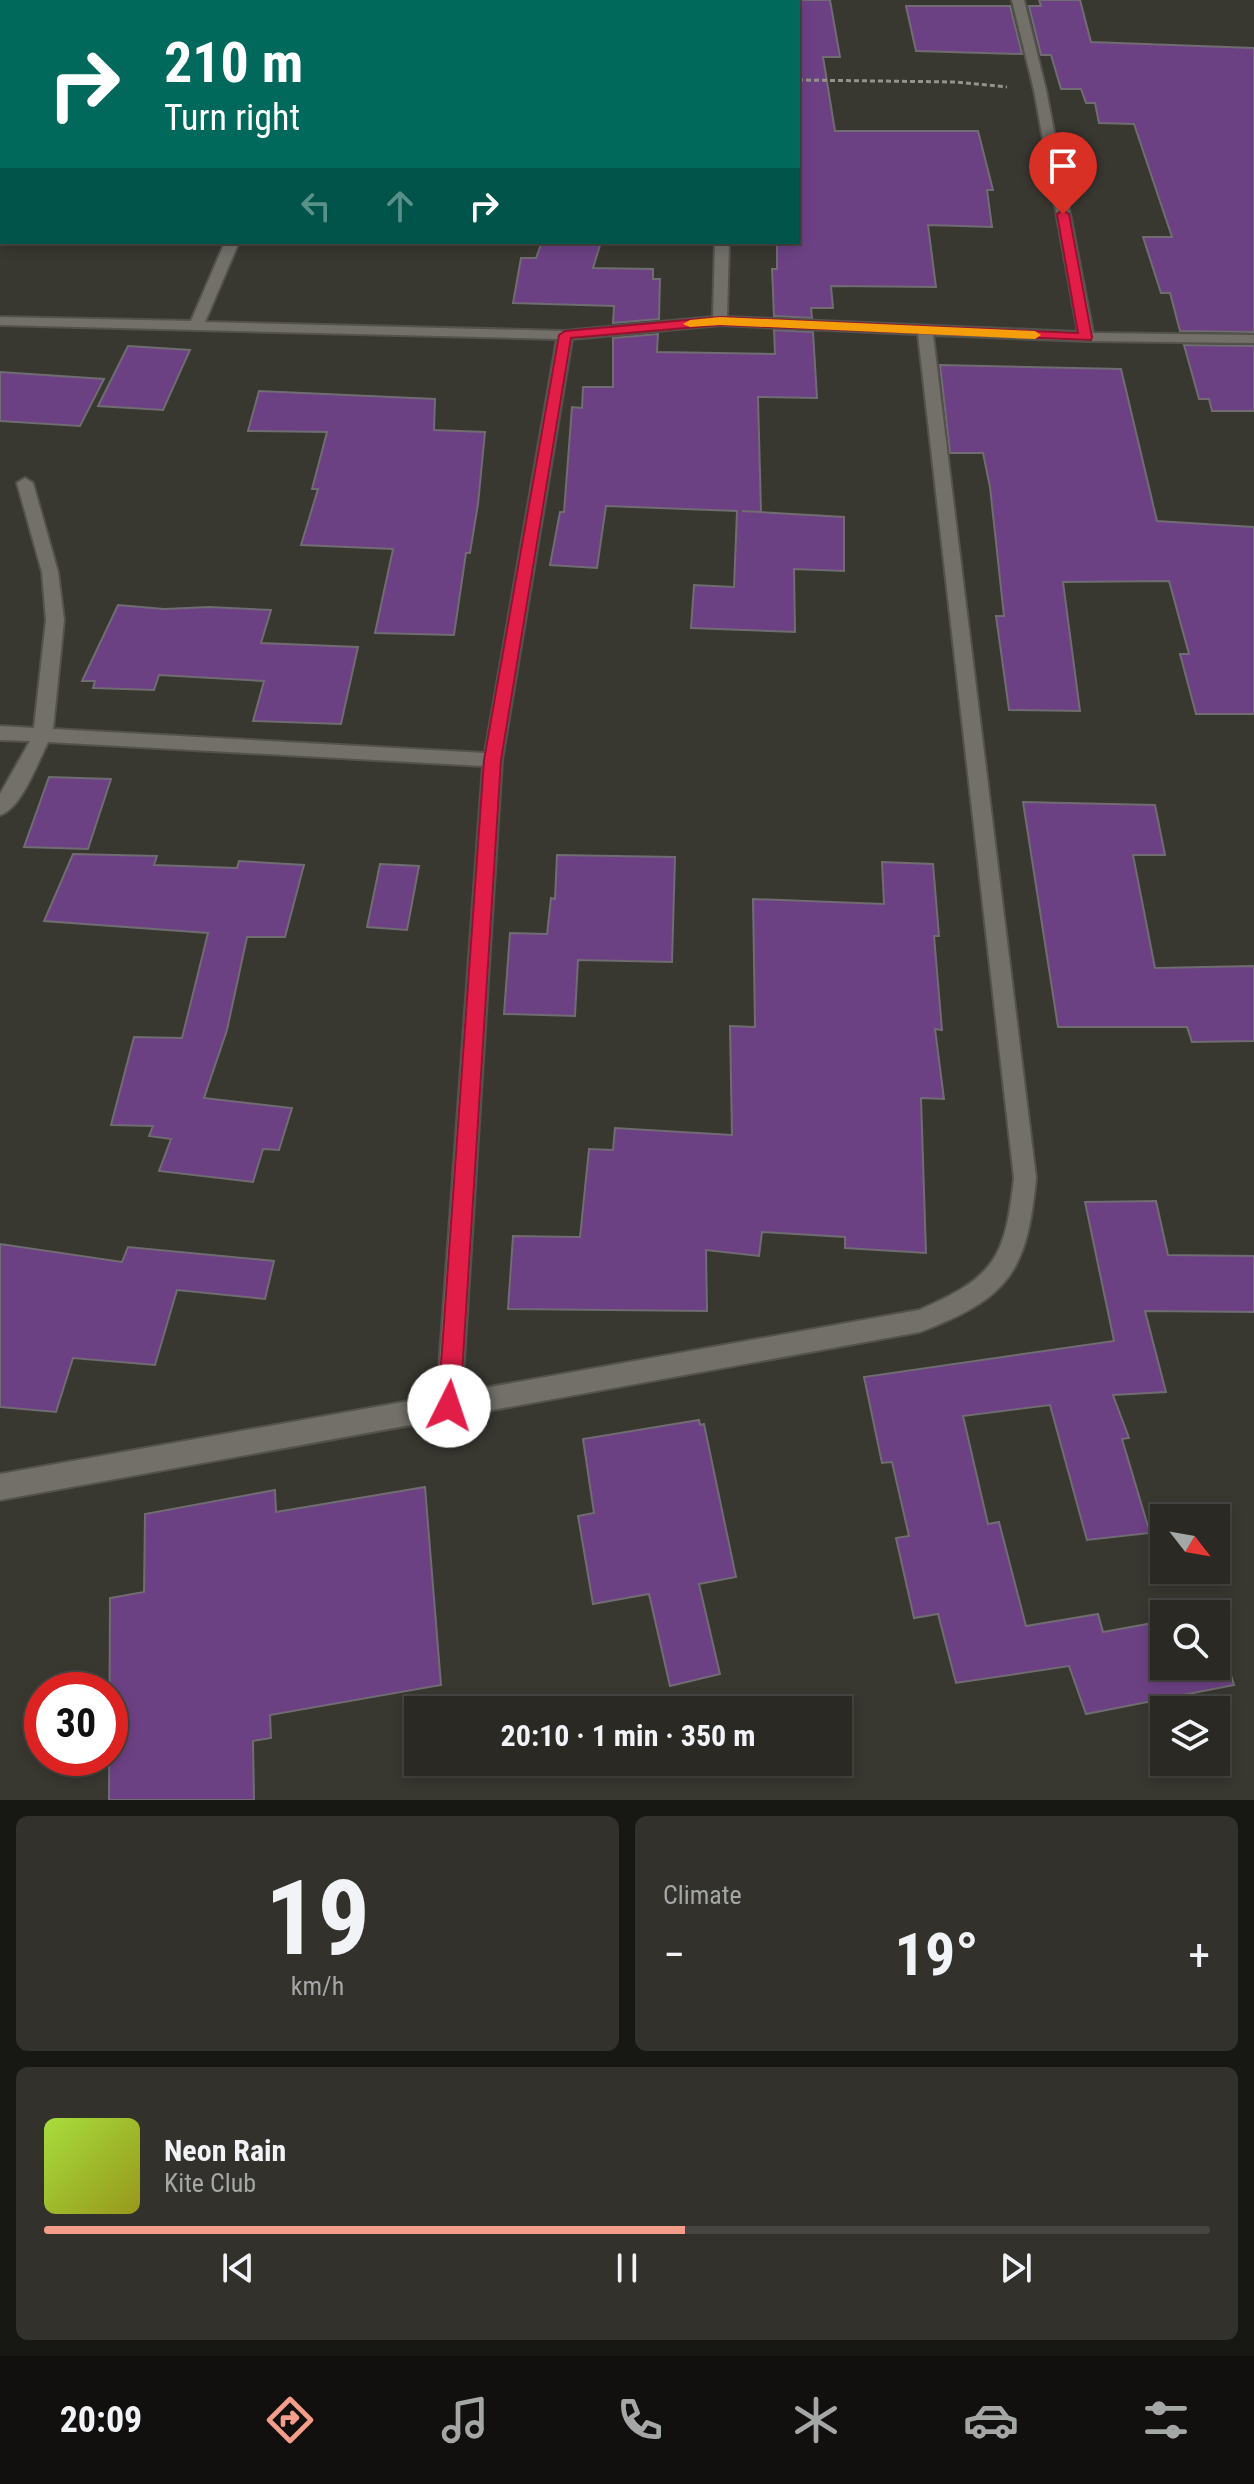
<!DOCTYPE html>
<meta charset="utf-8">
<style>
:root{--surface:#2a2924;--page:#32312c;--text:#f1f3f6;--muted:#a5a6a6;--line:#464541;--accent:#f49d8b}
body{margin:0;font-family:"Roboto Condensed",sans-serif;background:var(--page);color:var(--text);height:100vh;display:flex;flex-direction:column;font-size:30px;white-space:nowrap}
*{box-sizing:border-box;margin:0}
p{font-size:26px;color:var(--muted)}
.icon{flex:none;width:44px;height:44px;fill:none;stroke:currentColor;stroke-width:2;stroke-linecap:round;stroke-linejoin:round}
.map{position:relative;height:1800px;overflow:hidden}
.side{display:flex;flex-direction:column;gap:16px;padding:16px;background:#171714;flex:1}
.side>*{flex:none}
.banner{position:absolute;left:0px;top:0px;width:800px;height:244px;box-shadow:0 4px 12px #0003,0 0 0 2px var(--line);background:#00695c;color:#fff;overflow:hidden}
.needle{width:52px;rotate:121deg}
.fabs{position:absolute;left:1150px;top:1504px;display:grid;gap:16px}
.fabs a{display:grid;place-items:center;width:80px;height:80px;border-radius:0px;background:var(--surface);box-shadow:0 4px 12px #0003,0 0 0 2px var(--line);font-size:40px}
.speed{position:absolute;left:24px;top:1672px;display:flex;gap:16px;font-size:40px;font-weight:700;text-align:center}
.speed>*{display:grid;place-content:center;width:104px;height:104px;border-radius:50%;background:var(--surface);box-shadow:0 4px 12px #0003,0 0 0 2px var(--line);line-height:1}
.speed .limit{border:12px solid #d22;background:#fff;color:#111}
.pin{position:absolute;display:grid;place-items:center;width:68px;height:68px;color:#fff;margin:-82px -34px;border-radius:50% 50% 50% 0;rotate:-45deg;box-shadow:0 0 8px #0007}
.pin .icon{rotate:45deg}
.me{position:absolute;width:88px;margin:-44px;rotate:4deg;stroke-linejoin:round;filter:drop-shadow(0 0 6px #0008)}
.turn{display:flex;align-items:center;gap:28px;height:168px;padding:0 32px;font-size:36px}
.turn .icon{width:104px;height:104px;stroke-width:2.5}
.turn b{display:block;font-size:56px;line-height:68px}
.lanes{display:flex;align-items:center;height:76px;padding:0 32px;background:#0003;justify-content:center;gap:40px;direction:ltr}
.lanes .off{opacity:.35}
.big{font-size:60px;font-weight:700;line-height:1.1}
.side .tile{flex:1;display:flex;flex-direction:column;justify-content:center;gap:12px;min-width:0;padding:0 28px;border-radius:12px;background:var(--page)}
.side .dial{align-items:center;gap:0}
.dial b{font-size:104px;line-height:1}
.song{display:flex;align-items:center;gap:24px}
.cover{width:96px;height:96px;border-radius:12px;background:linear-gradient(135deg,hsl(80 70% 55%),hsl(60 70% 35%))}
.played{height:8px;border-radius:4px;background:linear-gradient(90deg,var(--accent) 55%,var(--line) 55%)}
.keys{display:flex;justify-content:space-around;direction:ltr}
.heat{display:flex;justify-content:space-between;align-items:center;font-size:44px;direction:ltr}
.side .tiles{flex:1;display:grid;gap:16px;grid-template-columns:1fr 1fr}
.tile:last-child{grid-column:span 2}
.trip{position:absolute;left:404px;top:1696px;width:448px;height:80px;border-radius:0px;background:var(--surface);box-shadow:0 4px 12px #0003,0 0 0 2px var(--line);font-weight:700;line-height:80px;text-align:center}
.dock{display:flex;height:128px;justify-content:space-around;align-items:center;background:#11100e;color:var(--muted)}
.dock .icon{width:56px;height:56px}
.dock .selected{color:var(--accent)}
.dock b{font-size:36px;color:var(--text)}
.map>svg:first-child{display:block}
.building{fill:#6c4184;stroke:#706c72;stroke-width:2}
.lines{fill:none;stroke-linecap:round;stroke-linejoin:round}
.minor-casing{stroke:#54524d;stroke-width:4}
.path{stroke:#93928c;stroke-width:3;stroke-dasharray:5 3;stroke-linecap:butt}
.minor{fill:#727069;fill-rule:evenodd}
.route{fill:#e11d48;stroke:#92132f;stroke-width:2}
.slow{fill:#f59e0b}
</style>
<div class="map">
<svg width="1254" height="1800" viewBox="0 0 1254 1800">
<rect width="100%" height="100%" fill="#383730"/>
<path class="building" d="M 798,0 L 830,0 L 840,57 L 823,57 L 835,131 L 978,131 L 993,190 L 987,190 L 992,227 L 928,225 L 936,287 L 831,286 L 833,308 L 811,308 L 812,318 L 774,316 L 772,269 L 777,269 L 777,242 L 798,242 Z
M 1039,0 L 1080,0 L 1091,42 L 1254,48 L 1254,332 L 1180,331 L 1170,293 L 1161,293 L 1143,237 L 1172,237 L 1134,124 L 1099,123 L 1095,103 L 1086,103 L 1081,89 L 1061,89 L 1051,55 L 1041,55 L 1029,6 L 1041,6 Z
M 906,6 L 1010,6 L 1022,54 L 916,51 Z
M 542,242 L 601,242 L 593,268 L 653,269 L 653,279 L 660,279 L 659,319 L 613,323 L 614,306 L 513,303 L 521,258 L 536,258 Z
M 774,330 L 813,332 L 817,398 L 758,397 L 761,512 L 742,511 L 844,517 L 844,571 L 794,569 L 795,632 L 691,628 L 694,585 L 734,587 L 737,511 L 606,506 L 597,568 L 550,565 L 560,512 L 564,512 L 572,407 L 582,408 L 583,387 L 613,387 L 613,338 L 658,334 L 657,352 L 775,354 Z
M 1184,345 L 1254,346 L 1254,411 L 1212,411 L 1209,399 L 1199,399 Z
M 128,346 L 190,350 L 163,410 L 98,406 Z
M 940,365 L 1121,369 L 1157,521 L 1254,527 L 1254,714 L 1196,714 L 1180,654 L 1189,654 L 1169,581 L 1063,582 L 1080,711 L 1009,710 L 996,616 L 1004,616 L 990,487 L 983,453 L 950,453 Z
M 0,372 L 104,379 L 80,426 L 0,421 Z
M 259,391 L 435,399 L 434,430 L 485,432 L 478,504 L 470,553 L 466,553 L 454,635 L 375,633 L 393,549 L 301,545 L 318,489 L 312,489 L 327,432 L 248,431 Z
M 118,605 L 164,609 L 209,607 L 271,610 L 261,643 L 358,647 L 341,724 L 253,721 L 264,681 L 159,675 L 154,690 L 93,688 L 95,681 L 82,681 Z
M 49,777 L 111,779 L 88,849 L 24,847 Z
M 1023,802 L 1155,805 L 1165,855 L 1133,855 L 1155,968 L 1254,966 L 1254,1041 L 1192,1042 L 1187,1027 L 1058,1027 Z
M 73,854 L 157,856 L 154,865 L 237,868 L 239,861 L 304,865 L 285,937 L 247,937 L 227,1030 L 204,1098 L 292,1108 L 279,1150 L 263,1149 L 253,1182 L 159,1171 L 171,1139 L 149,1136 L 153,1126 L 111,1125 L 134,1037 L 182,1038 L 208,933 L 44,921 Z
M 557,855 L 675,857 L 672,962 L 578,960 L 575,1016 L 504,1014 L 510,933 L 547,934 L 551,898 L 555,899 Z
M 882,862 L 933,864 L 939,936 L 934,936 L 942,1030 L 935,1029 L 944,1099 L 921,1098 L 926,1253 L 845,1248 L 845,1237 L 762,1232 L 759,1256 L 706,1250 L 707,1311 L 508,1309 L 513,1236 L 580,1237 L 589,1149 L 613,1150 L 615,1128 L 732,1135 L 730,1026 L 755,1027 L 753,899 L 884,904 Z
M 380,864 L 419,866 L 407,930 L 367,927 Z
M 1156,1201 L 1168,1255 L 1254,1256 L 1254,1312 L 1145,1311 L 1166,1392 L 1113,1395 L 1129,1438 L 1122,1439 L 1150,1533 L 1087,1540 L 1050,1405 L 963,1416 L 988,1524 L 999,1522 L 1026,1626 L 1098,1614 L 1103,1632 L 1164,1621 L 1164,1666 L 1216,1666 L 1216,1627 L 1234,1685 L 1086,1714 L 1069,1666 L 956,1683 L 938,1614 L 914,1618 L 896,1538 L 909,1536 L 892,1462 L 882,1463 L 864,1377 L 1114,1341 L 1085,1202 Z
M 0,1244 L 122,1262 L 128,1247 L 274,1261 L 265,1299 L 177,1290 L 155,1365 L 73,1358 L 56,1412 L 0,1407 Z
M 699,1420 L 700,1425 L 704,1424 L 736,1577 L 699,1584 L 720,1674 L 670,1686 L 649,1594 L 593,1604 L 578,1516 L 594,1513 L 583,1439 Z
M 425,1487 L 441,1685 L 270,1715 L 271,1738 L 253,1741 L 254,1800 L 109,1800 L 110,1598 L 144,1592 L 145,1514 L 275,1490 L 276,1512 Z"/>
<g class="lines">
<defs>
<path id="minor" d="M 325,0 L 337,0 L 324,2 Z
M 1012,0 L 1024,0 L 1046,90 L 1093,333 L 1254,335 L 1254,343 L 1086,341 L 933,335 L 1036,1178 C 1027,1272 1009,1298 920,1332 L 0,1500 L 0,1474 L 437,1396 L 483,766 L 48,742 C 38,762 21,809 0,815 L 0,794 L 30,741 L 0,740 L 0,726 L 34,728 L 46,620 L 42,572 L 17,483 L 25,478 L 33,483 L 58,572 L 64,620 L 53,729 L 485,753 L 557,339 L 0,325 L 0,317 L 191,321 L 225,242 L 239,242 L 205,322 L 565,331 L 713,317 L 715,242 L 729,242 L 727,317 L 1078,332 L 1034,90 ZM 720,325 L 918,334 L 1014,1178 C 1005,1259 995,1277 919,1310 L 462,1392 L 502,760 L 572,339 Z
M 0,115 L 2,115 L 2,123 L 0,123 Z"/>
</defs>
<use href="#minor" class="minor-casing"/>
<path class="path" d="M 798,80 L 956,82 L 1007,87"/>
<use href="#minor" class="minor"/>
</g>
<path class="route" d="M 1063,210 L 1069,214 L 1092,337 L 1091,340 L 720,325 L 571,338 L 501,760 L 460,1406 L 457,1413 L 449,1417 L 441,1413 L 438,1406 L 484,760 L 559,335 L 565,331 L 720,317 L 1078,333 L 1057,214 Z"/>
<path class="slow" d="M 720,317 L 1035,331 L 1041,335 L 1035,339 L 720,325 L 690,327 L 683,324 L 690,320 Z"/>
</svg>
<div class="fabs">
<a><svg class="needle" viewBox="-14 -14 28 28"><path d="M0-13l5 13h-10z" fill="#e53935"/><path d="M0 13l5-13h-10z" fill="#a5a6a6"/></svg></a>
<a><svg class="icon" aria-label="search" viewBox="0 0 24 24"><circle cx="10" cy="10" r="6"/><path d="M15 15l6 6"/></svg></a>
<a><svg class="icon" aria-label="layers" viewBox="0 0 24 24"><path d="M12 4l9 5-9 5-9-5zM3 14l9 5 9-5"/></svg></a>
</div>
<div class="speed"><div class="limit">30</div></div>
<div class="pin" style="left:1063px;top:214px;background:#d93025"><svg class="icon" aria-label="arrive" viewBox="0 0 24 24"><path d="M6 21V4h12l-3 4 3 4H6"/></svg></div>
<svg class="me" style="left:449px;top:1406px" viewBox="-20 -20 40 40"><circle r="19" fill="#fff"/><path d="M0-13L10 11 0 6-10 11z" fill="#e11d48"/></svg>
<div class="trip">20:10 · 1 min · 350 m</div>
<div class="banner">
<div class="turn"><svg class="icon" aria-label="right" viewBox="0 0 24 24"><path d="M7 20v-9h11M14 6l5 5-5 5"/></svg><div><b>210 m</b>Turn right</div></div>
<div class="lanes"><svg class="icon off" aria-label="left" viewBox="0 0 24 24"><path d="M17 20v-9H6M10 6l-5 5 5 5"/></svg><svg class="icon off" aria-label="ahead" viewBox="0 0 24 24"><path d="M12 20V5M6 11l6-6 6 6"/></svg><svg class="icon" aria-label="right" viewBox="0 0 24 24"><path d="M7 20v-9h11M14 6l5 5-5 5"/></svg></div>
</div>
</div>
<section class="side">
<div class="tiles">
<div class="tile dial"><b>19</b><p>km/h</p></div>
<div class="tile"><p>Climate</p>
<div class="heat"><a>−</a><b class="big">19°</b><a>+</a></div>
</div>
<div class="tile">
<div class="song"><i class="cover"></i><div><b>Neon Rain</b><p>Kite Club</p></div></div>
<div class="played"></div>
<div class="keys"><svg class="icon" aria-label="previous" viewBox="0 0 24 24"><path d="M18 5L8 12l10 7zM5 5v14"/></svg><svg class="icon" aria-label="pause" viewBox="0 0 24 24"><path d="M8 5v14M16 5v14"/></svg><svg class="icon" aria-label="next" viewBox="0 0 24 24"><path d="M6 5l10 7-10 7zM19 5v14"/></svg></div>
</div>
</div>
</section>
<nav class="dock">
<b>20:09</b>
<svg class="icon selected" aria-label="directions" viewBox="0 0 24 24"><path d="M12 3l9 9-9 9-9-9zM9 14v-3h6M13 9l2 2-2 2"/></svg>
<svg class="icon" aria-label="music" viewBox="0 0 24 24"><path d="M9 18V5l10-2v13"/><circle cx="6" cy="18" r="3"/><circle cx="16" cy="16" r="3"/></svg>
<svg class="icon" aria-label="phone" viewBox="0 0 24 24"><path d="M5 4h4l2 5-3 2q2 4 5 5l2-3 5 2v4C11 20 4 13 5 4z"/></svg>
<svg class="icon" aria-label="climate" viewBox="0 0 24 24"><path d="M12 3v18M4 7l16 10M4 17L20 7"/></svg>
<svg class="icon" aria-label="car" viewBox="0 0 24 24"><path d="M5 17H2v-5l4-1 3-4h7l3 4 3 1v5h-3M9 17h6M6 11h13"/><circle cx="7" cy="17" r="2"/><circle cx="17" cy="17" r="2"/></svg>
<svg class="icon" aria-label="filters" viewBox="0 0 24 24"><path d="M4 7h16M4 17h16"/><circle cx="9" cy="7" r="2"/><circle cx="15" cy="17" r="2"/></svg>
</nav>
